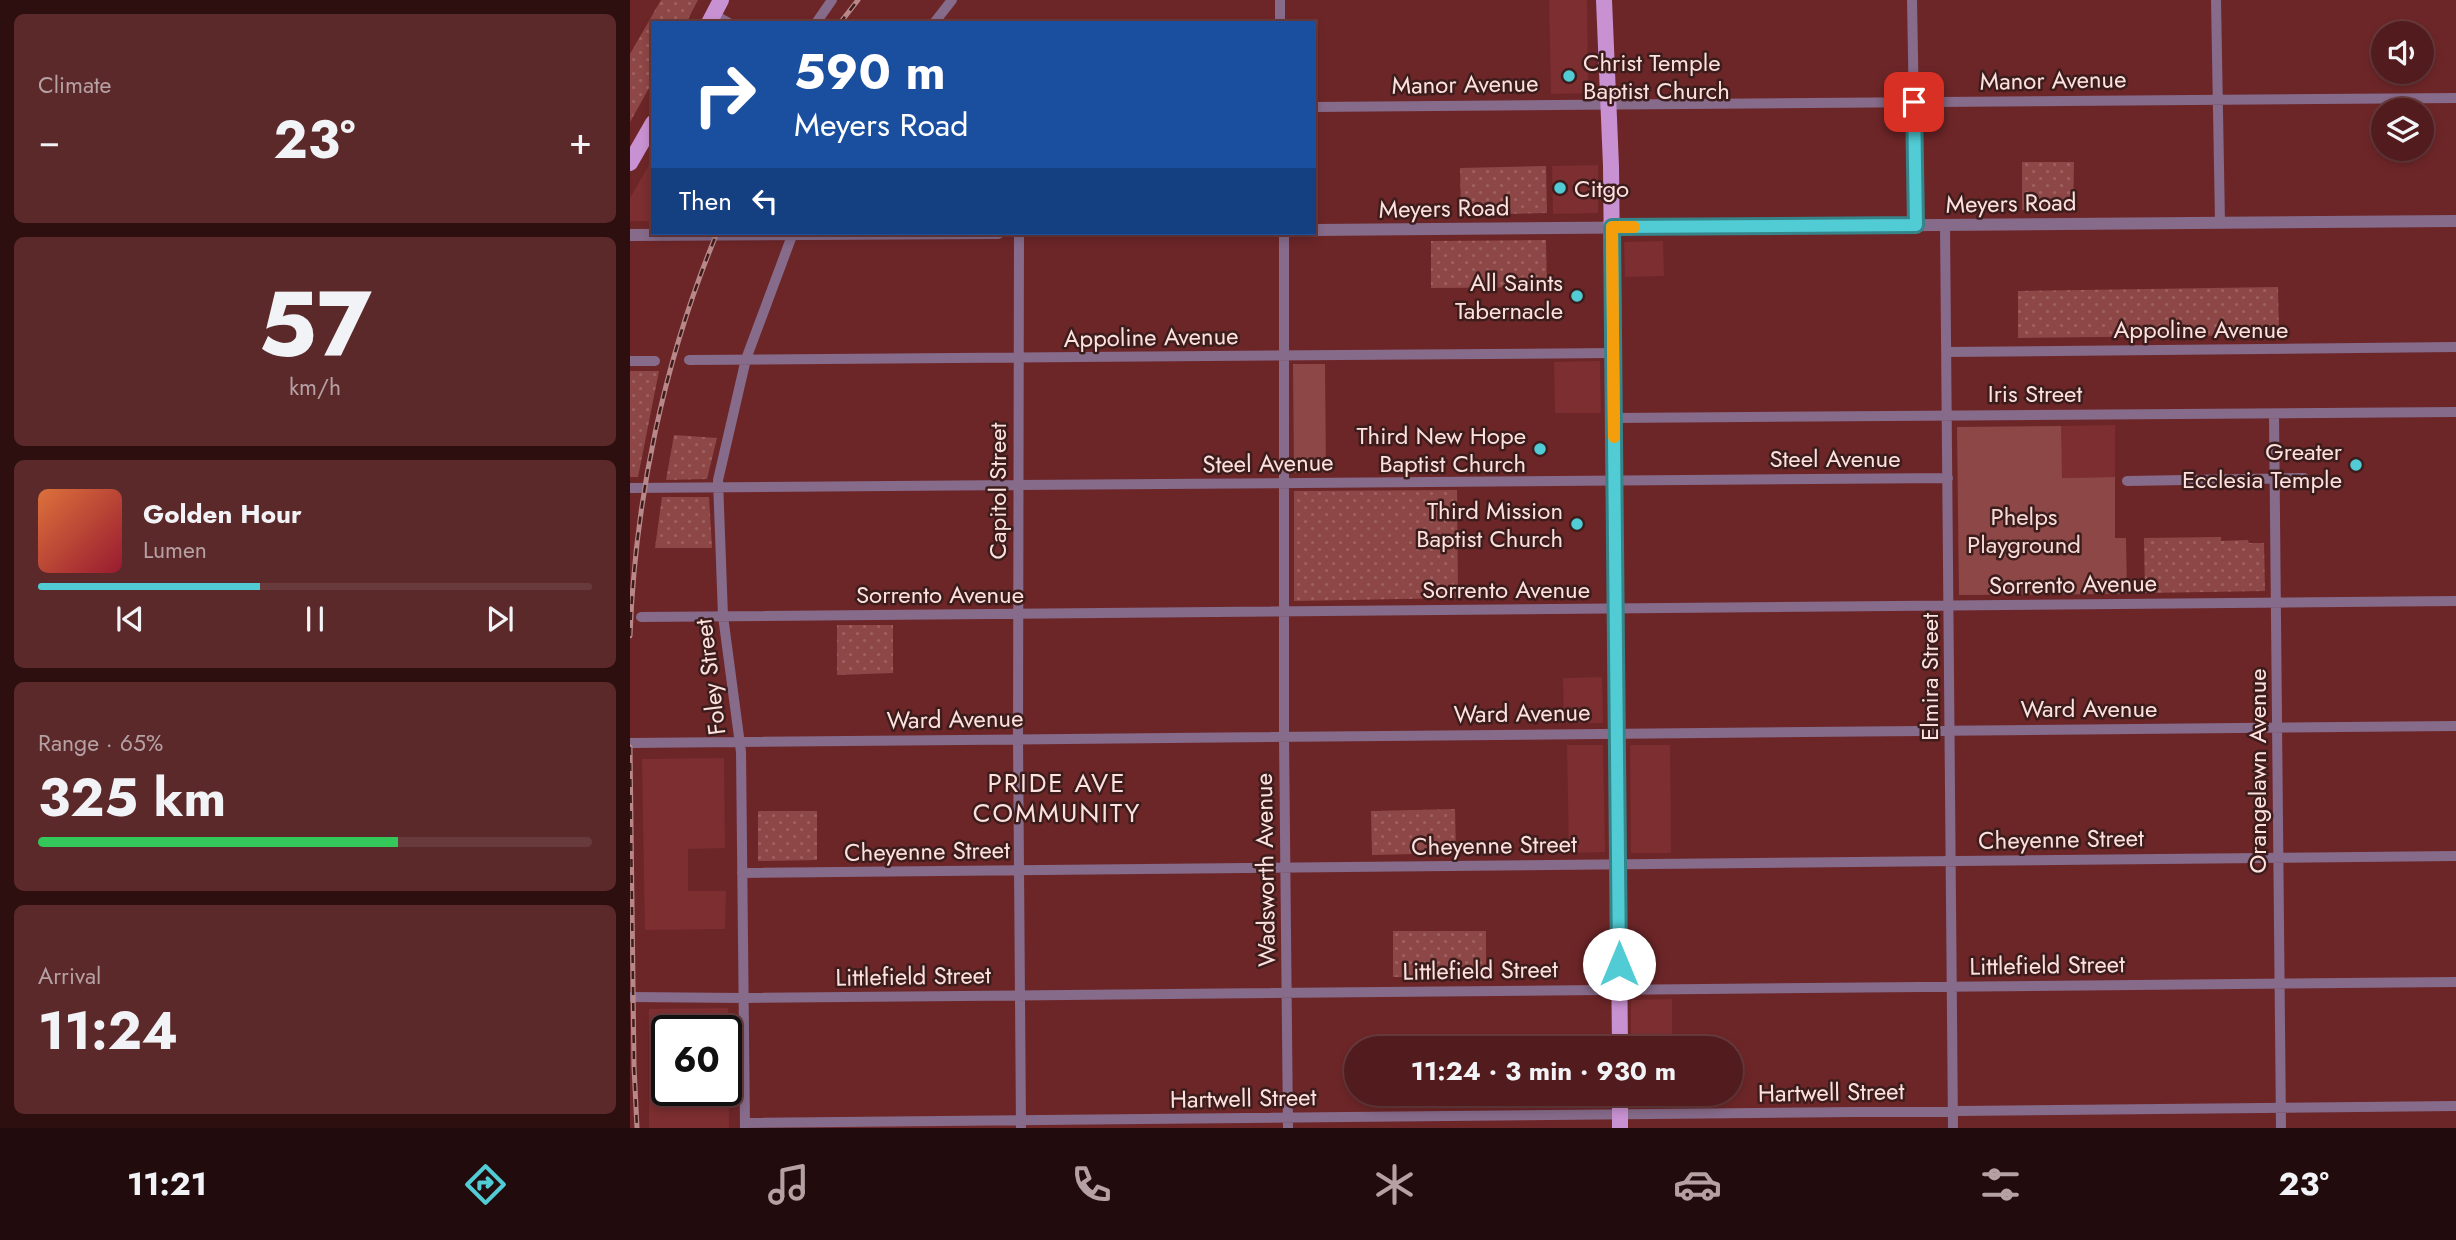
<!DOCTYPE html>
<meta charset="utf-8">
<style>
:root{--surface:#521c1e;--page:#5c292b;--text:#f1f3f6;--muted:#b5a1a4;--line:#683a3c;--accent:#51ccd5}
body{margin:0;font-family:Jost,sans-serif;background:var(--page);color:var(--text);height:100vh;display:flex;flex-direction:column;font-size:26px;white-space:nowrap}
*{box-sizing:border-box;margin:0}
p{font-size:23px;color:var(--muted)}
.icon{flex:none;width:38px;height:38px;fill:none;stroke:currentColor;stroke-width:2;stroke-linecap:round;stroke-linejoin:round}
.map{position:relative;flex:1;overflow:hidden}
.panel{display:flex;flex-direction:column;gap:14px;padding:14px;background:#2d0f10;width:630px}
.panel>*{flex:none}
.banner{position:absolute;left:21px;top:21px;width:665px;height:214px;border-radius:0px;box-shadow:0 4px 10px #0003,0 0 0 2px var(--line);background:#1a4fa0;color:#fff;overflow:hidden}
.tools{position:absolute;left:1741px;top:21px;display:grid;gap:14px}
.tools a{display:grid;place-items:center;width:63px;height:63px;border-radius:50%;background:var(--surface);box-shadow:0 4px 10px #0003,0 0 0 2px var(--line);font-size:35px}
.speed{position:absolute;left:21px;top:1015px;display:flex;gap:14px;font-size:35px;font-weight:700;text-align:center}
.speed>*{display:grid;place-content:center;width:91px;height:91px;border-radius:50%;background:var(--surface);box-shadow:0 4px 10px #0003,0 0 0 2px var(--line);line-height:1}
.speed .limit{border:4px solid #111;border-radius:10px;background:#fff;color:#111}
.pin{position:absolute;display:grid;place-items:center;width:60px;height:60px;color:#fff;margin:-30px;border-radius:14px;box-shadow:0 4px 10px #0006}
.me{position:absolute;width:77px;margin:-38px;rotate:0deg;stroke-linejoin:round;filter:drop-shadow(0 0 5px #0008)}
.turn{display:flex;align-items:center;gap:24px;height:147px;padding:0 28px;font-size:32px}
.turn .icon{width:91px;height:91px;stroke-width:2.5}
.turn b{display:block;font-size:49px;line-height:60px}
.then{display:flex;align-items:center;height:66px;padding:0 28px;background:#0003;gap:14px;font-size:26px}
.big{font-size:52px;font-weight:700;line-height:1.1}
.panel .tile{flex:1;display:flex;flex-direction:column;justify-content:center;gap:10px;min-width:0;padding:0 24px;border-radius:10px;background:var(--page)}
.panel .dial{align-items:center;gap:0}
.dial b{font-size:91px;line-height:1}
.song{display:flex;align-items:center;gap:21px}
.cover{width:84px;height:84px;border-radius:10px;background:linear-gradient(135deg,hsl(20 70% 55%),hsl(350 70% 35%))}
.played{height:7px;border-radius:4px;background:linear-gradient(90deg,var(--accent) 40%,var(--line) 40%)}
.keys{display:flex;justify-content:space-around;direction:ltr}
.heat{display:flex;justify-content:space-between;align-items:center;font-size:38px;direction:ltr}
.charge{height:10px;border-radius:5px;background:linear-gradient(90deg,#34c759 65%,var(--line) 0)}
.trip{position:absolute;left:714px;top:1036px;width:399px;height:70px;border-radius:35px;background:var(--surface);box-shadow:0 4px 10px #0003,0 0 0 2px var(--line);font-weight:700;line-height:70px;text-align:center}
.dock{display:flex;height:112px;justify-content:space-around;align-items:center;background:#210b0c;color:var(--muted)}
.dock .icon{width:49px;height:49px}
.dock .current{color:var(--accent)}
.dock b{font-size:32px;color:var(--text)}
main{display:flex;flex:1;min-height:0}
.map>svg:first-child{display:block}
.built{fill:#7c2e30;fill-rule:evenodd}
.grass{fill:url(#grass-dots)}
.green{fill:#8d4746}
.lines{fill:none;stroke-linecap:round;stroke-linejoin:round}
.minor{stroke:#866b8a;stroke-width:10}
.tertiary{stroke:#866b8a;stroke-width:12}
.primary{stroke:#c891d1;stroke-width:16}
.rail-casing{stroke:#b88888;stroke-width:5}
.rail{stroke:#3d1d1c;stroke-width:2.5;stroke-dasharray:8;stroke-linecap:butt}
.route-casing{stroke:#35858a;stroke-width:18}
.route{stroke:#51ccd5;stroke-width:12}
.slow{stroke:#f59e0b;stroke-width:12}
.poi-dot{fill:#51ccd5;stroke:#3d1d1c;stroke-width:2.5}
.labels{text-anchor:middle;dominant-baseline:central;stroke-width:5;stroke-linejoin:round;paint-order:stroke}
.poi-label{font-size:24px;fill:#fce1df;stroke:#3d1d1c;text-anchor:end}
.street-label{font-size:24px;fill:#fce1df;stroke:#3d1d1c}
.park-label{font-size:24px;fill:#f7dbd9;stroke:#3d1d1c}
.neighbourhood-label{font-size:26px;letter-spacing:2px;fill:#fce1df;stroke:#3d1d1c}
</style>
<main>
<section class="panel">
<div class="tile"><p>Climate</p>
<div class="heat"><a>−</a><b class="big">23°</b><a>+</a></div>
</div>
<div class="tile dial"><b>57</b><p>km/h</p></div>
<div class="tile">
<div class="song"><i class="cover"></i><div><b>Golden Hour</b><p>Lumen</p></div></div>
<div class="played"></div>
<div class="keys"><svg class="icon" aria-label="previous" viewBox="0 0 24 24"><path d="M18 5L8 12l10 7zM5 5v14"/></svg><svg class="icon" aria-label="pause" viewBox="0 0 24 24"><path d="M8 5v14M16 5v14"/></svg><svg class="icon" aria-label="next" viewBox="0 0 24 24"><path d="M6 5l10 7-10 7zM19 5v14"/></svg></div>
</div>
<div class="tile"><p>Range · 65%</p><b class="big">325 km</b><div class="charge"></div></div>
<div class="tile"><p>Arrival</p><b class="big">11:24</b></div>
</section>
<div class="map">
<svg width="1826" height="1128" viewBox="0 0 1826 1128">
<defs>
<pattern id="grass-dots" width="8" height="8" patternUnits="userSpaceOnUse" patternTransform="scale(1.75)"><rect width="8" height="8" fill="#8d4746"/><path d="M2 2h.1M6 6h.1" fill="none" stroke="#9e6160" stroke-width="1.8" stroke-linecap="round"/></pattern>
</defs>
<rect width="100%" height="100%" fill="#6d2628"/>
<path class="built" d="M 919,0 L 957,0 L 958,93 L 921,94 Z
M 23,158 L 23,221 L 0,221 L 0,198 Z
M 968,165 L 968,213 L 923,214 L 922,166 Z
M 1033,241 L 1034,276 L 995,277 L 994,242 Z
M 970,361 L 971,413 L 925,413 L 924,362 Z
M 1485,425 L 1485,477 L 1431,478 L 1431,426 Z
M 972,677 L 973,723 L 934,723 L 933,678 Z
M 937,745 L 973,745 L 975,852 L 939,853 Z
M 1000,745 L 1040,745 L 1041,853 L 1001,853 Z
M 94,758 L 95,848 L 58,849 L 58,891 L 96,891 L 95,929 L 15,930 L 12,759 Z
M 1042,999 L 1042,1048 L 1001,1048 L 1001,1000 Z
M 98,1008 L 99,1128 L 19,1128 L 19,1009 ZM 37,1031 L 96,1031 L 96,1090 L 37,1090 Z
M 1002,1094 L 1042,1094 L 1043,1101 L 1002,1102 Z"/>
<path class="grass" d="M 31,0 L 68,0 L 56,23 L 23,23 L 23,81 L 0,122 L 0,54 Z
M 1392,162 L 1444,162 L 1443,210 L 1392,210 Z
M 916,166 L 917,213 L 831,215 L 830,168 Z
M 916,240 L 917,287 L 801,288 L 801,241 Z
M 1648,287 L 1649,335 L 1388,338 L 1388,291 Z
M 0,371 L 29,371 L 8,477 L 0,477 Z
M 44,435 L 87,438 L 77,479 L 36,480 Z
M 827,490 L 828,598 L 664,601 L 664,491 Z
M 32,497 L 79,497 L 82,548 L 25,548 Z
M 1591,537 L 1591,541 L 1618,540 L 1619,543 L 1634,543 L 1635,591 L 1515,593 L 1514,538 Z
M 207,625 L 263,625 L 263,673 L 207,675 Z
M 825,809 L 826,853 L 742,855 L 741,811 Z
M 128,811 L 187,811 L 187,860 L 128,861 Z
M 763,931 L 856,931 L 856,976 L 763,977 Z"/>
<path class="green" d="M 663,364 L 695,364 L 696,472 L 664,473 Z
M 1431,426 L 1432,478 L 1485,477 L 1485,538 L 1496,538 L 1497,594 L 1329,595 L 1327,427 Z"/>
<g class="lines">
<path class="minor" d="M 650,0 L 650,23
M 1282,0 L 1286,225
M 1586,0 L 1590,222
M 83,14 L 99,23
M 186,23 L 202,0
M 304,23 L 322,0
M 684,107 L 1826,98
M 1315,225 L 1323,1128
M 389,233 L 388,739 L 391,1128
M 654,233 L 654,737 L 658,1128
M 1317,352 L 1826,347
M 59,360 L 983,353
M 0,361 L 25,361
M 1644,414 L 1651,1128
M 984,418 L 1826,412
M 1497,481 L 1674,478
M 0,488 L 1318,478
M 11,617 L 1826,601
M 0,743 L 1826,726
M 112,873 L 1826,856
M 0,997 L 114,998 L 1826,982
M 115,1123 L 1826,1106
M 115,1127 L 111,752 L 93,616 L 88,480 L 116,359 L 163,233"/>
<path class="tertiary" d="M 684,230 L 1826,221
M 0,235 L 368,233"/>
<path class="primary" d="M 974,0 L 981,166 L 990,1048
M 79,23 L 91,0
M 0,163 L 23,123
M 990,1094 L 990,1128"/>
<defs>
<path id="rail" d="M 210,23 L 228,0
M 0,636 C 5,499 34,360 87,233
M 0,747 L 4,1066 L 7,1128"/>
</defs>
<use href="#rail" class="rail-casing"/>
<use href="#rail" class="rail"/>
</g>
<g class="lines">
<defs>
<path id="route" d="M 989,964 L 982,227 L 1286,225 L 1284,102"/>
</defs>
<use href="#route" class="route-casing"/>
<use href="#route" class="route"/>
<path class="slow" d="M 984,437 L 982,227 L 1004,227"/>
</g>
<g class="poi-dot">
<circle cx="939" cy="76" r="7"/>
<circle cx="930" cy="188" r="7"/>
<circle cx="947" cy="296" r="7"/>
<circle cx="910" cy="449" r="7"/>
<circle cx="1726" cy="465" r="7"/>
<circle cx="947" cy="524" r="7"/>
</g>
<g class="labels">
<g class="poi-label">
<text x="953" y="62" text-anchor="start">Christ Temple<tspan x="953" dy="28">Baptist Church</tspan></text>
<text x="944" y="188" text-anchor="start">Citgo</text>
<text x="933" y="282">All Saints<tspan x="933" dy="28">Tabernacle</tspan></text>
<text x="896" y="435">Third New Hope<tspan x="896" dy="28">Baptist Church</tspan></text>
<text x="1712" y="451">Greater<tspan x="1712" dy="28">Ecclesia Temple</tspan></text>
<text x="933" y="510">Third Mission<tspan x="933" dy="28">Baptist Church</tspan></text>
</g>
<g class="street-label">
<text transform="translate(1423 80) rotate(-1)">Manor Avenue</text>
<text transform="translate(835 84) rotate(-1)">Manor Avenue</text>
<text transform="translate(1381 203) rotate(-1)">Meyers Road</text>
<text transform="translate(814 208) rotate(-1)">Meyers Road</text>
<text x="1571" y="329">Appoline Avenue</text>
<text transform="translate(521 337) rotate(-1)">Appoline Avenue</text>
<text x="1405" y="393">Iris Street</text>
<text x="1205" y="458">Steel Avenue</text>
<text transform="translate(638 463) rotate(-1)">Steel Avenue</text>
<text transform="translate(367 491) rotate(-90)">Capitol Street</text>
<text transform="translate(1443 584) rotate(-1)">Sorrento Avenue</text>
<text x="876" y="589">Sorrento Avenue</text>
<text x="310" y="594">Sorrento Avenue</text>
<text transform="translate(80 677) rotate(-97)">Foley Street</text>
<text transform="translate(1299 677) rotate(-90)">Elmira Street</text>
<text x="1459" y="708">Ward Avenue</text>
<text transform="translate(892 713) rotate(-1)">Ward Avenue</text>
<text transform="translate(325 719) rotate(-1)">Ward Avenue</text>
<text transform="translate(1627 771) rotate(-90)">Orangelawn Avenue</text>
<text transform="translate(1431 839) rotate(-1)">Cheyenne Street</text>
<text transform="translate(864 845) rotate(-1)">Cheyenne Street</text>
<text transform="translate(297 851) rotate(-1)">Cheyenne Street</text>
<text transform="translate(635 870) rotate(-91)">Wadsworth Avenue</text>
<text transform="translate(1417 965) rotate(-1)">Littlefield Street</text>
<text transform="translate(850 970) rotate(-1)">Littlefield Street</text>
<text transform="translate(283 976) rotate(-1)">Littlefield Street</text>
<text transform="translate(1201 1092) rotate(-1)">Hartwell Street</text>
<text transform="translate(613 1098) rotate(-1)">Hartwell Street</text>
</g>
<g class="park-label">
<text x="1394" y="516">Phelps<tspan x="1394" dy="28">Playground</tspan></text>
</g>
<g class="neighbourhood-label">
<text x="427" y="783">PRIDE AVE<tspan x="427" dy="30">COMMUNITY</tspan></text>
</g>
</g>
</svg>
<div class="tools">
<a><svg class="icon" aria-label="sound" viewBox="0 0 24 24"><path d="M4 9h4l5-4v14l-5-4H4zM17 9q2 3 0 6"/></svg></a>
<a><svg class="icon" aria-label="layers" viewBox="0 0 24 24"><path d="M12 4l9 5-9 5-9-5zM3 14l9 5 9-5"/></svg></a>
</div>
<div class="speed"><div class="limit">60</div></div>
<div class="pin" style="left:1284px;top:102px;background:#d93025"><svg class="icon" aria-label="arrive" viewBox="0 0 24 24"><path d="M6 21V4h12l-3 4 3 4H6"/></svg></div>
<svg class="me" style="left:989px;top:964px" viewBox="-20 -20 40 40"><circle r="19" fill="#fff"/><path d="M0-13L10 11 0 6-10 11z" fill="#51ccd5"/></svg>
<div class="trip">11:24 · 3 min · 930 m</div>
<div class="banner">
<div class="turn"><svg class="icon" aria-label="right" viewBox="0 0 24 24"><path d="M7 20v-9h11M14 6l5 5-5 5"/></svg><div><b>590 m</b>Meyers Road</div></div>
<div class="then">Then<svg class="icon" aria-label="left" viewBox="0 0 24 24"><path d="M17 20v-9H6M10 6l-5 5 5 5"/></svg></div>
</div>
</div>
</main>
<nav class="dock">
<b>11:21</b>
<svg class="icon current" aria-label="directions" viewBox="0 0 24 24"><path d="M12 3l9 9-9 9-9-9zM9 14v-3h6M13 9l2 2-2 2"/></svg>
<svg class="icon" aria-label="music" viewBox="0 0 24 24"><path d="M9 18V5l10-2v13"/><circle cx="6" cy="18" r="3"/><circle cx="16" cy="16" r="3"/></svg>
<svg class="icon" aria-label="phone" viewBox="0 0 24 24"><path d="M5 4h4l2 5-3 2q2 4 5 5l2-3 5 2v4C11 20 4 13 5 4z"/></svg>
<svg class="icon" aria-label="climate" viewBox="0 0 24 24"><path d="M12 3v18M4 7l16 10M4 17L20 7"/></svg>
<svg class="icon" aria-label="car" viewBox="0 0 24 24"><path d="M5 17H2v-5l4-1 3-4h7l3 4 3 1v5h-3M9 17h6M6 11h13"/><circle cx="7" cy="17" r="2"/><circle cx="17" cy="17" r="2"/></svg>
<svg class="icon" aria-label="filters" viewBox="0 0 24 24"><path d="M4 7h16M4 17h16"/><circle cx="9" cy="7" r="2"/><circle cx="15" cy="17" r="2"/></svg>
<b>23°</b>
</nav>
